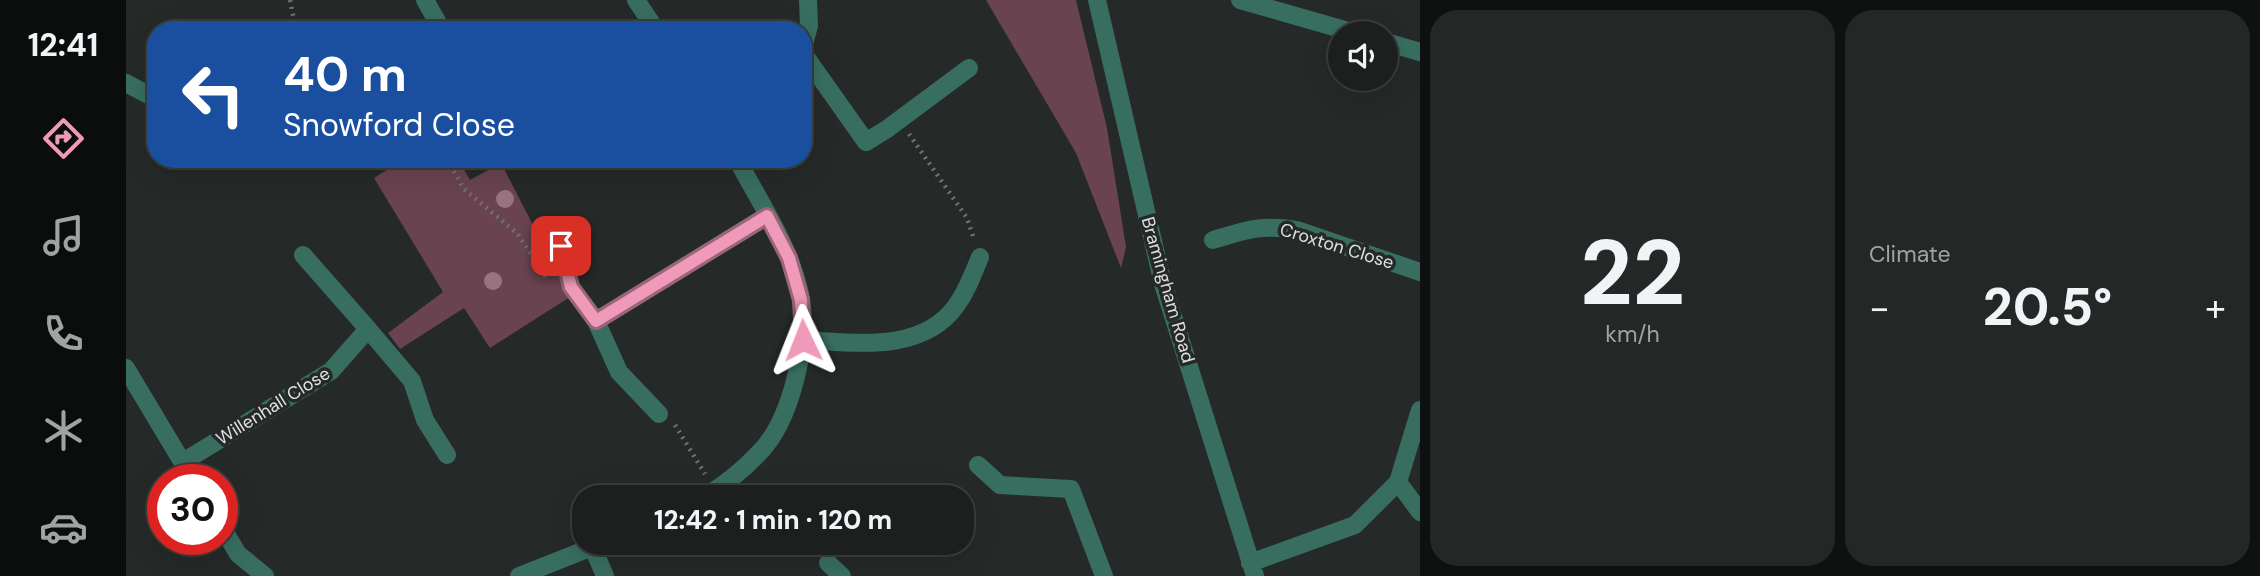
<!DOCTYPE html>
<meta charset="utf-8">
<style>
:root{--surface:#1c1f1e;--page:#252727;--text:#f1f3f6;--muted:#a0a2a4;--line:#3a3d3c;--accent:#ef9ab8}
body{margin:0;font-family:"DM Sans",sans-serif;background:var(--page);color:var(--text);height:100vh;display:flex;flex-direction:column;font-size:26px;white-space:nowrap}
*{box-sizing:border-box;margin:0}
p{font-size:23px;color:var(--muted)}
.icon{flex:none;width:38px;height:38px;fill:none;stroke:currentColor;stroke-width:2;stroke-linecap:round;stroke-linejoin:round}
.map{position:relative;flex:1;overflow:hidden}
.drawer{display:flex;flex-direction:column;gap:10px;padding:10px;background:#0f1110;width:840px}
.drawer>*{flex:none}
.banner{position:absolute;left:21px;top:21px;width:665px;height:147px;border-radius:28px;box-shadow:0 7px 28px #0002,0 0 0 2px var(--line);background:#1a4fa0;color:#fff;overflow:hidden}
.fabs{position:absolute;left:1202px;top:21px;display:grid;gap:14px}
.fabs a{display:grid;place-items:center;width:70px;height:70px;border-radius:50%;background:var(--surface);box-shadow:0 7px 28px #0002,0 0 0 2px var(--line);font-size:35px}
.speed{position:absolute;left:21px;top:464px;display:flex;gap:14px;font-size:35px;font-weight:700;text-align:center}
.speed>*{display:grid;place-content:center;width:91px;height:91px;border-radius:50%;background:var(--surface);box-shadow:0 7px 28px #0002,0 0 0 2px var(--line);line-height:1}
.speed .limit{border:10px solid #d22;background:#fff;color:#111}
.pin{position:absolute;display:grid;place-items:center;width:60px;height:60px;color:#fff;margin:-30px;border-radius:14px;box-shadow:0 4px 10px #0006}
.me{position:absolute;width:77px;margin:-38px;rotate:358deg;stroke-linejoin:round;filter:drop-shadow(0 0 5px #0008)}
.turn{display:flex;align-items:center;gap:24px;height:147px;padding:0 21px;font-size:32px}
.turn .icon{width:91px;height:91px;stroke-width:2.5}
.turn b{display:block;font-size:49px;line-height:60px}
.big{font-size:52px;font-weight:800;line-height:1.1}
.drawer .card{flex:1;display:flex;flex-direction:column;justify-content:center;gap:10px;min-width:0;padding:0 24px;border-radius:28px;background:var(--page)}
.drawer .dial{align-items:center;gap:0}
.dial b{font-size:91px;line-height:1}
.heat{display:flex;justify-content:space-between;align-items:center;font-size:38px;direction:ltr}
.drawer .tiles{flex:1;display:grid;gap:10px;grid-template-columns:repeat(2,1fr)}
.trip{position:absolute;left:446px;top:485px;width:402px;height:70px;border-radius:28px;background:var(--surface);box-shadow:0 7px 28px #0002,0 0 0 2px var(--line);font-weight:800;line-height:70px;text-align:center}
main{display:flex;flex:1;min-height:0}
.tab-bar{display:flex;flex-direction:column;width:126px;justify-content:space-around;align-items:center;background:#0b0c0c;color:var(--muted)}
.tab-bar .icon{width:49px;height:49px}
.tab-bar .current{color:var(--accent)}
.tab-bar b{font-size:32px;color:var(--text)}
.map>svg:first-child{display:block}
.green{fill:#694350}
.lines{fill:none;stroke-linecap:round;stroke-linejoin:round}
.path{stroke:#6f7271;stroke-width:4.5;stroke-dasharray:2 5;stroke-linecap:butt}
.minor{stroke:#386e60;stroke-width:18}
.tree{fill:#987481}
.route-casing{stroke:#9b6478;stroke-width:18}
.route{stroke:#ef9ab8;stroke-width:12}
.labels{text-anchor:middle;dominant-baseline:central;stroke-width:7;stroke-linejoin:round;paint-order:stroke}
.street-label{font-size:18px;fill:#dde0df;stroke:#252928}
</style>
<main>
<nav class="tab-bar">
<b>12:41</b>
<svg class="icon current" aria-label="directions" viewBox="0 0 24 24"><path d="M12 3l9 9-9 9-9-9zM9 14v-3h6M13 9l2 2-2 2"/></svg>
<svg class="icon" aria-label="music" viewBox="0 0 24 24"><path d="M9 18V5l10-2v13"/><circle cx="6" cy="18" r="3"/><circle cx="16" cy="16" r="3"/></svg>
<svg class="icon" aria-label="phone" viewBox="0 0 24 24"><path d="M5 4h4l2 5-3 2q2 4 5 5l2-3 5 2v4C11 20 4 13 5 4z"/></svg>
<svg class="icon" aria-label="climate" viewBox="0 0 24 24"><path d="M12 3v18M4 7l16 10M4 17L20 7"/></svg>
<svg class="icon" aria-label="car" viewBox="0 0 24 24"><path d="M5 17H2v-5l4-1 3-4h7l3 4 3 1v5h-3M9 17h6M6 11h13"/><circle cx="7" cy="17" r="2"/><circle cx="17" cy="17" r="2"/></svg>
</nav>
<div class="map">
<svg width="1294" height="576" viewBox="0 0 1294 576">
<rect width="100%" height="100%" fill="#252928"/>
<path class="green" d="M 860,0 L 950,0 L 981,128 L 1000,247 L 995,268 L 950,153 Z
M 278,159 L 332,159 L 344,180 L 375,163 L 444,297 L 364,348 L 338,308 L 274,349 L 262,333 L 317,292 L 248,178 Z"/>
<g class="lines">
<path class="path" d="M 164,0 L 170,30
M 783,134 L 841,218 L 848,239
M 260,159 L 264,159
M 321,159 L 338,189 L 392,234 L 422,281
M 549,425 L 579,474
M 671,542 L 684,557"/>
<path class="minor" d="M 299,0 L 316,30
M 510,0 L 530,30
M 971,0 L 1037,284 L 1129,576
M 1114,0 L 1229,33
M 1260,42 L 1294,52
M 677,47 L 683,26 L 682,0
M 677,53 L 740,142 L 761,129 L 843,68
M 0,83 L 30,99
M 430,226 L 445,287 L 470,321
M 1087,240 C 1120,230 1136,224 1171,230 L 1294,272
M 177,255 L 242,329
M 677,340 C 728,342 795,354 830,306 C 841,291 847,274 854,257
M 0,368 L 67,480
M 533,414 L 493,372 L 470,321 L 641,216
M 57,462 L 205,371 L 242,329 L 286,381 L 299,420 L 321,455
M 852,465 L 874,485 L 945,489 L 978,576
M 1272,482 L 1294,410
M 578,497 C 597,486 617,470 632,454 C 665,422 683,343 675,299 C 666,249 634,203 611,159
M 96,527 L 112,554 L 139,576
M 467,548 L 479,576
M 702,563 L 716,576
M 1124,563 L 1229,525 L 1272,482 L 1294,512
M 393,576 L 479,542"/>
</g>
<g class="tree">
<circle cx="379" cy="199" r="9"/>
<circle cx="367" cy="281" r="9"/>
</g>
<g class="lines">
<defs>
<path id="route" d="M 435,246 L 445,287 L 470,321 L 641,216 L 663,258 L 675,300 L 677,340"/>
</defs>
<use href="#route" class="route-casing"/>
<use href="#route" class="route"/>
</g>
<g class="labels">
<g class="street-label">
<text transform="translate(1211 246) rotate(17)">Croxton Close</text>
<text transform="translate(1042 290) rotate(74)">Bramingham Road</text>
<text transform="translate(147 406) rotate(-32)">Willenhall Close</text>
</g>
</g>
</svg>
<div class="fabs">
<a><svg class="icon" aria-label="sound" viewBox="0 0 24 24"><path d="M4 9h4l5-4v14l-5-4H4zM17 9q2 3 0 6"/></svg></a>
</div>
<div class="speed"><div class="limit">30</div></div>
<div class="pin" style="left:435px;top:246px;background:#d93025"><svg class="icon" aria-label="arrive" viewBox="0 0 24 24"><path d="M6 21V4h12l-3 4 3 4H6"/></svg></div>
<svg class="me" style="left:677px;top:340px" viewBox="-20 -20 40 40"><path d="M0-17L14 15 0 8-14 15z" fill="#ef9ab8" stroke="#fff" stroke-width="4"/></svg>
<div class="trip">12:42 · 1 min · 120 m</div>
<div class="banner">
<div class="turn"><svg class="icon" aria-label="left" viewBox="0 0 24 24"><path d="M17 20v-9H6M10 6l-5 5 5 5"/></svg><div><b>40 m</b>Snowford Close</div></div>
</div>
</div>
<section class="drawer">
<div class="tiles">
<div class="card dial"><b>22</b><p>km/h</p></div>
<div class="card"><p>Climate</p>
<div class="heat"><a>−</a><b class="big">20.5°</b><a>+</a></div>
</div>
</div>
</section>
</main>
